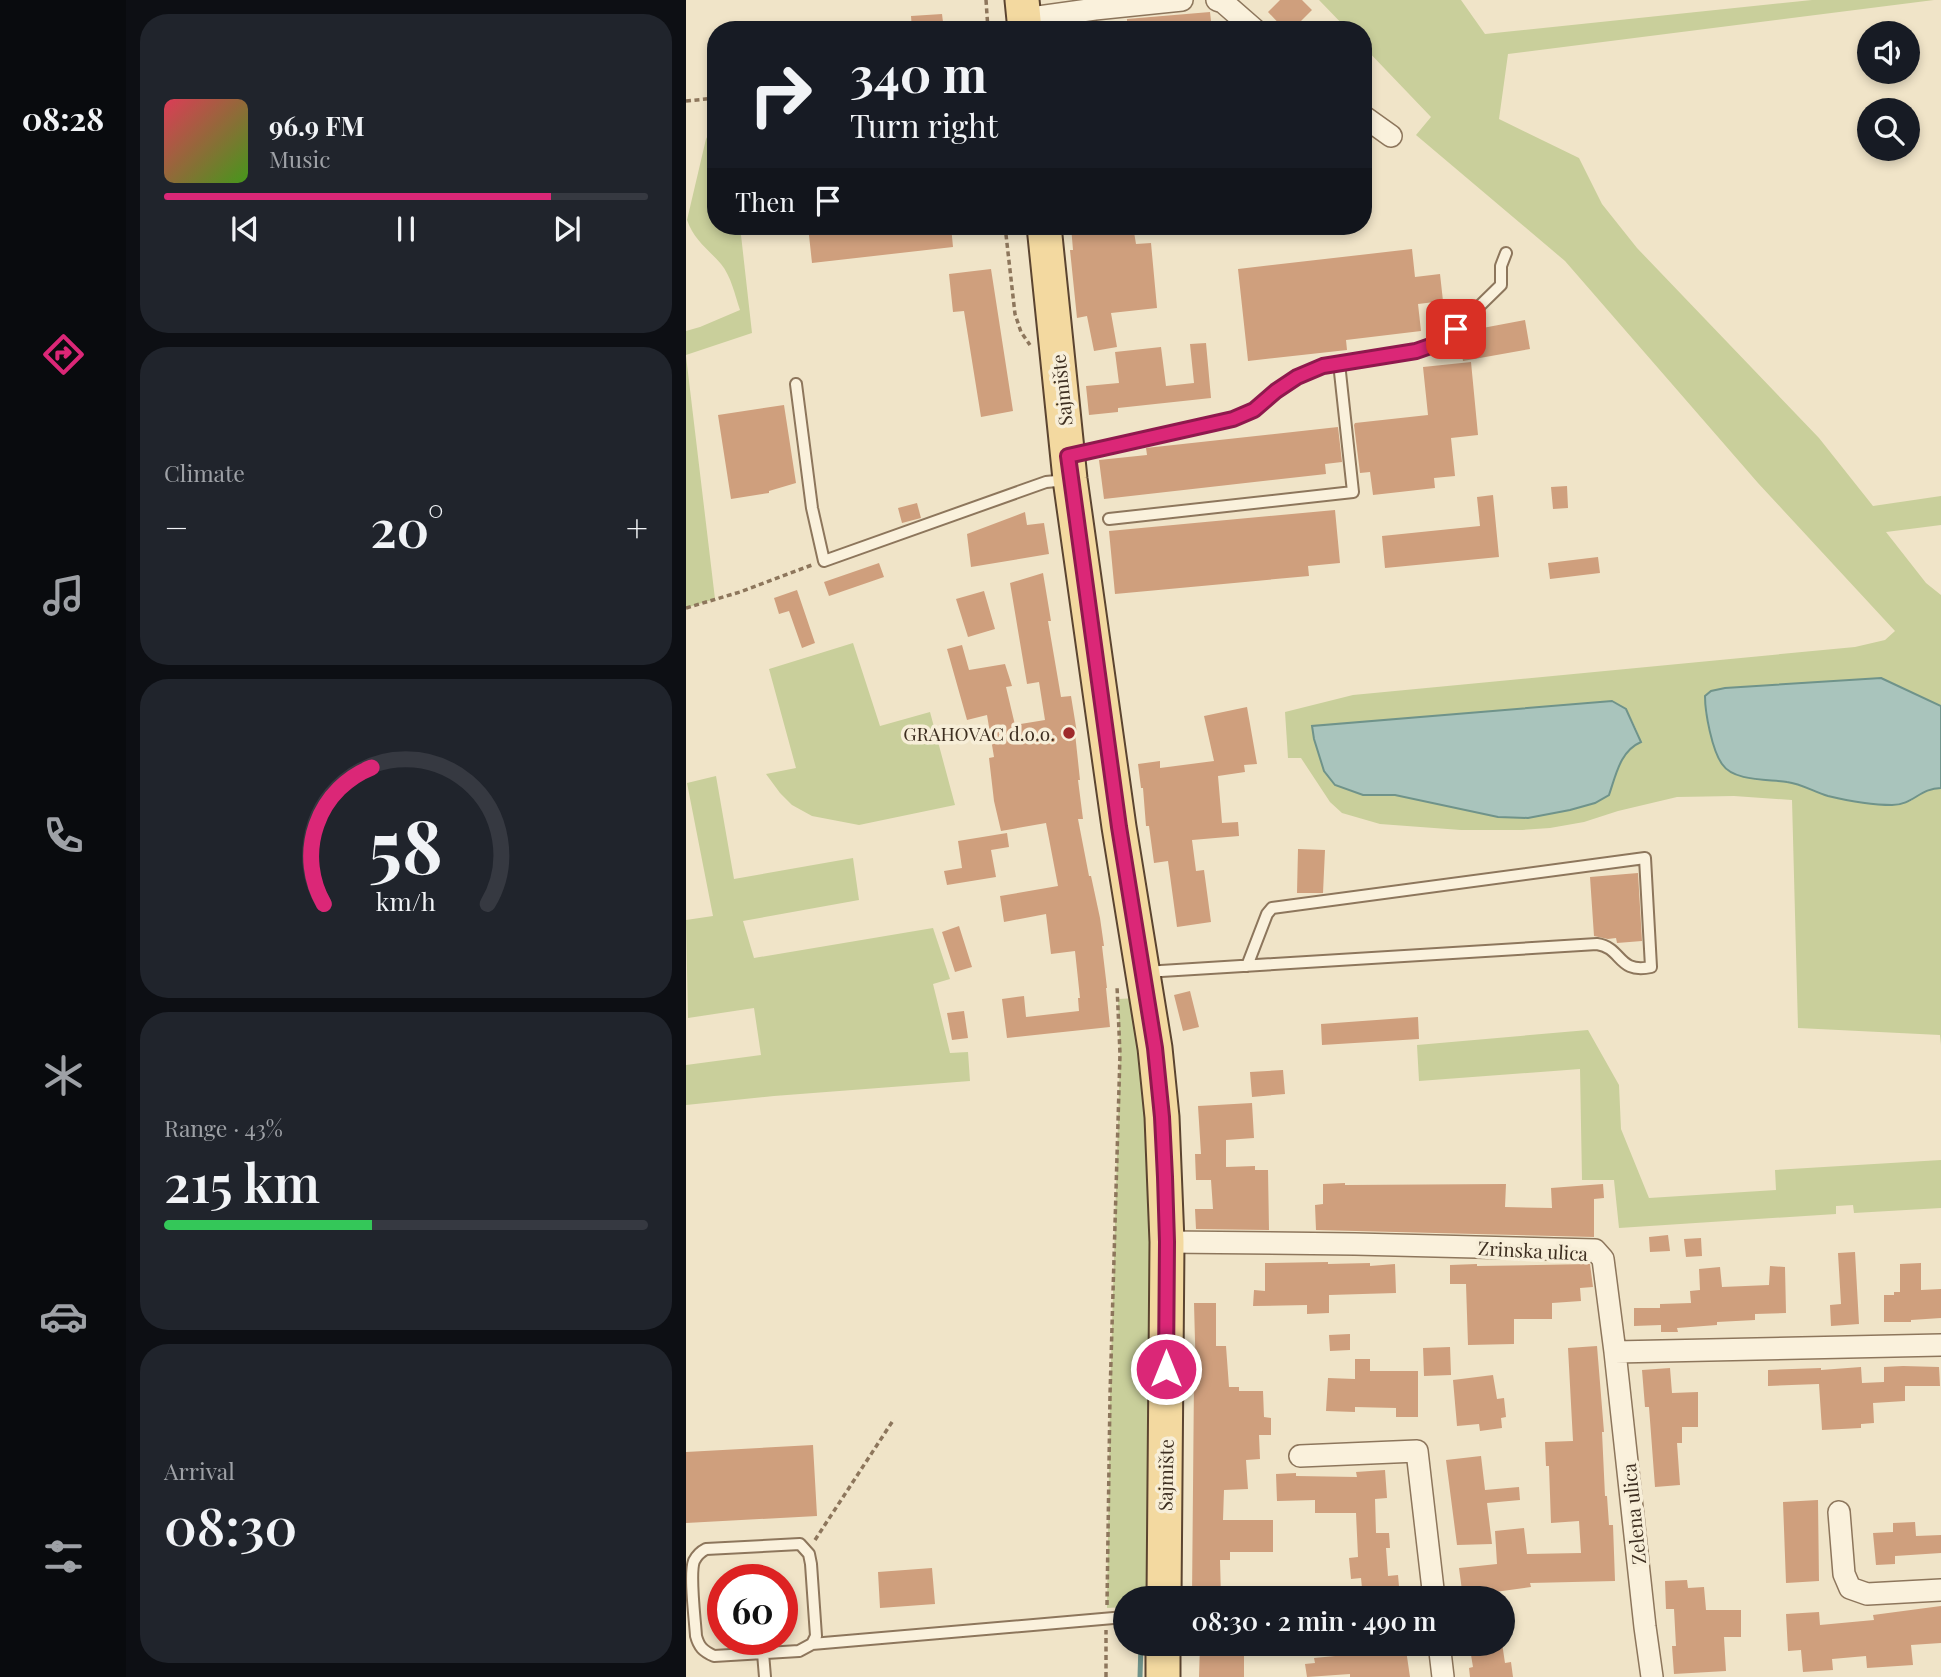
<!DOCTYPE html>
<meta charset="utf-8">
<style>
:root{--surface:#171b24;--page:#20242c;--text:#f1f3f6;--muted:#9ea1a6;--line:#363941;--accent:#db2777}
body{margin:0;font-family:"Playfair Display",serif;background:var(--page);color:var(--text);height:100vh;display:flex;flex-direction:column;font-size:26px;white-space:nowrap}
*{box-sizing:border-box;margin:0}
p{font-size:23px;color:var(--muted)}
.icon{flex:none;width:38px;height:38px;fill:none;stroke:currentColor;stroke-width:2;stroke-linecap:round;stroke-linejoin:round}
.map{position:relative;flex:1;overflow:hidden}
.drawer{display:flex;flex-direction:column;gap:14px;padding:14px;background:#0d0f14;width:560px}
.drawer>*{flex:none}
.guide{position:absolute;left:21px;top:21px;width:665px;height:214px;border-radius:28px;box-shadow:0 4px 10px #0003;background:#171b24;color:var(--text);overflow:hidden}
.fabs{position:absolute;left:1171px;top:21px;display:grid;gap:14px}
.fabs a{display:grid;place-items:center;width:63px;height:63px;border-radius:50%;background:var(--surface);box-shadow:0 4px 10px #0003;font-size:35px}
.speed{position:absolute;left:21px;top:1564px;display:flex;gap:14px;font-size:35px;font-weight:700;text-align:center}
.speed>*{display:grid;place-content:center;width:91px;height:91px;border-radius:50%;background:var(--surface);box-shadow:0 4px 10px #0003;line-height:1}
.speed .limit{border:10px solid #d22;background:#fff;color:#111}
.pin{position:absolute;display:grid;place-items:center;width:60px;height:60px;color:#fff;margin:-30px;border-radius:14px;box-shadow:0 4px 10px #0006}
.me{position:absolute;width:77px;margin:-38px;rotate:0deg;stroke-linejoin:round;filter:drop-shadow(0 0 5px #0008)}
.turn{display:flex;align-items:center;gap:24px;height:147px;padding:0 28px;font-size:32px}
.turn .icon{width:91px;height:91px;stroke-width:2.5}
.turn b{display:block;font-size:49px;line-height:60px}
.then{display:flex;align-items:center;height:66px;padding:0 28px;background:#0003;gap:14px;font-size:26px}
.big{font-size:52px;font-weight:600;line-height:1.1}
.drawer .card{flex:1;display:flex;flex-direction:column;justify-content:center;gap:10px;min-width:0;padding:0 24px;border-radius:28px;background:var(--page)}
.drawer .dial{align-items:center;gap:0}
.dial svg{height:182px;overflow:visible;fill:none;stroke:var(--line);stroke-width:7;stroke-linecap:round;text-anchor:middle}
.dial text{fill:var(--text);stroke:none}
.song{display:flex;align-items:center;gap:21px}
.cover{width:84px;height:84px;border-radius:10px;background:linear-gradient(135deg,hsl(350 70% 55%),hsl(100 70% 35%))}
.played{height:7px;border-radius:4px;background:linear-gradient(90deg,var(--accent) 80%,var(--line) 80%)}
.keys{display:flex;justify-content:space-around;direction:ltr}
.heat{display:flex;justify-content:space-between;align-items:center;font-size:38px;direction:ltr}
.charge{height:10px;border-radius:5px;background:linear-gradient(90deg,#34c759 43%,var(--line) 0)}
.trip{position:absolute;left:427px;top:1586px;width:402px;height:70px;border-radius:35px;background:var(--surface);box-shadow:0 4px 10px #0003;font-weight:600;line-height:70px;text-align:center}
main{display:flex;flex:1;min-height:0}
.tab-bar{display:flex;flex-direction:column;width:126px;justify-content:space-around;align-items:center;background:#090b0e;color:var(--muted)}
.tab-bar .icon{width:49px;height:49px}
.tab-bar .active{color:var(--accent)}
.tab-bar b{font-size:32px;color:var(--text)}
.map>svg:first-child{display:block}
.green{fill:#c9cf9b;fill-rule:evenodd}
.water{fill:#a9c4bc;stroke:#6f938a;stroke-width:2}
.lines{fill:none;stroke-linecap:round;stroke-linejoin:round}
.stream{stroke:#6f938a;stroke-width:5}
.building{fill:#cf9f7d}
.lane-casing{stroke:#8d765c;stroke-width:14}
.street-casing{stroke:#8d765c;stroke-width:24}
.primary-casing{stroke:#5b4430;stroke-width:37}
.path{stroke:#8d765c;stroke-width:3.5;stroke-dasharray:5 3.5;stroke-linecap:butt}
.lane{stroke:#faf1dc;stroke-width:10}
.street{stroke:#faf1dc;stroke-width:21}
.primary{stroke:#f3d9a0;stroke-width:33}
.route-casing{stroke:#8e194d;stroke-width:18}
.route{stroke:#db2777;stroke-width:12}
.poi-dot{fill:#9e2a2b;stroke:#f7eed8;stroke-width:2.5}
.labels{text-anchor:middle;dominant-baseline:central;stroke-width:7;stroke-linejoin:round;paint-order:stroke}
.street-label{font-size:19px;fill:#3d2e20;stroke:#f7eed8}
.poi-label{font-size:19px;fill:#3d2e20;stroke:#f7eed8;text-anchor:end}
</style>
<main>
<nav class="tab-bar">
<b>08:28</b>
<svg class="icon active" aria-label="directions" viewBox="0 0 24 24"><path d="M12 3l9 9-9 9-9-9zM9 14v-3h6M13 9l2 2-2 2"/></svg>
<svg class="icon" aria-label="music" viewBox="0 0 24 24"><path d="M9 18V5l10-2v13"/><circle cx="6" cy="18" r="3"/><circle cx="16" cy="16" r="3"/></svg>
<svg class="icon" aria-label="phone" viewBox="0 0 24 24"><path d="M5 4h4l2 5-3 2q2 4 5 5l2-3 5 2v4C11 20 4 13 5 4z"/></svg>
<svg class="icon" aria-label="climate" viewBox="0 0 24 24"><path d="M12 3v18M4 7l16 10M4 17L20 7"/></svg>
<svg class="icon" aria-label="car" viewBox="0 0 24 24"><path d="M5 17H2v-5l4-1 3-4h7l3 4 3 1v5h-3M9 17h6M6 11h13"/><circle cx="7" cy="17" r="2"/><circle cx="17" cy="17" r="2"/></svg>
<svg class="icon" aria-label="filters" viewBox="0 0 24 24"><path d="M4 7h16M4 17h16"/><circle cx="9" cy="7" r="2"/><circle cx="15" cy="17" r="2"/></svg>
</nav>
<section class="drawer">
<div class="card">
<div class="song"><i class="cover"></i><div><b>96.9 FM</b><p>Music</p></div></div>
<div class="played"></div>
<div class="keys"><svg class="icon" aria-label="previous" viewBox="0 0 24 24"><path d="M18 5L8 12l10 7zM5 5v14"/></svg><svg class="icon" aria-label="pause" viewBox="0 0 24 24"><path d="M8 5v14M16 5v14"/></svg><svg class="icon" aria-label="next" viewBox="0 0 24 24"><path d="M6 5l10 7-10 7zM19 5v14"/></svg></div>
</div>
<div class="card"><p>Climate</p>
<div class="heat"><a>−</a><b class="big">20°</b><a>+</a></div>
</div>
<div class="card dial"><svg viewBox="0 0 100 80">
<path d="M14 69A42 42 0 1 1 86 69"/>
<path d="M14 69A42 42 0 0 1 35 9" stroke="#db2777"/>
<text x="50" y="56" font-size="32" font-weight="700">58</text>
<text x="50" y="72" font-size="11">km/h</text>
</svg></div>
<div class="card"><p>Range · 43%</p><b class="big">215 km</b><div class="charge"></div></div>
<div class="card"><p>Arrival</p><b class="big">08:30</b></div>
</section>
<div class="map">
<svg width="1255" height="1677" viewBox="0 0 1255 1677">
<rect width="100%" height="100%" fill="#f0e4c8"/>
<path class="green" d="M 633,0 L 775,0 L 799,34 L 1126,0 L 1248,0 L 822,54 L 813,119 L 893,158 L 916,204 L 951,248 L 1133,438 L 1187,506 L 1255,496 L 1255,525 L 1200,532 L 1240,583 L 1255,595 L 1255,706 L 1195,678 L 1019,697 L 1019,711 L 1029,747 L 1070,780 L 1103,782 L 1143,796 L 1178,803 L 1209,805 L 1225,801 L 1236,791 L 1245,788 L 1255,788 L 1255,1045 L 1254,1035 L 1112,1028 L 1106,800 L 1048,796 L 991,797 L 932,811 L 898,822 L 864,828 L 836,830 L 775,830 L 694,824 L 656,813 L 644,802 L 615,758 L 602,758 L 599,712 L 667,695 L 1169,647 L 1199,640 L 1209,631 L 1072,483 L 879,261 L 730,135 L 745,117 L 677,46 L 677,30 L 662,30 ZM 926,701 C 930,703 937,706 940,710 C 944,715 954,736 955,742 C 934,751 930,775 923,795 L 909,803 L 884,810 L 842,818 L 812,817 L 709,795 L 677,795 L 638,771 L 628,739 L 626,727 Z
M 30,129 L 30,226 L 54,226 L 66,333 L 0,355 L 0,331 L 14,327 L 54,310 C 49,295 45,276 35,264 C 22,249 8,240 1,220 L 20,139 L 25,130 Z
M 0,356 L 29,599 L 0,608 Z
M 167,643 L 194,726 L 244,712 L 269,805 L 173,825 L 126,816 L 106,805 L 94,793 L 80,774 L 110,768 L 83,669 Z
M 30,776 L 48,879 L 167,858 L 173,900 L 57,921 L 68,958 L 247,928 L 264,979 L 247,984 L 264,1053 L 282,1052 L 284,1081 L 88,1096 L 0,1105 L 0,1065 L 75,1055 L 68,1008 L 2,1018 L 0,920 L 27,916 L 1,783 Z
M 451,998 L 466,1145 L 465,1598 L 439,1598 L 439,1607 L 421,1608 L 424,1395 L 434,1054 L 432,999 Z
M 902,1030 L 933,1085 L 935,1129 L 963,1198 L 1090,1190 L 1089,1170 L 1255,1160 L 1255,1208 L 1168,1213 L 1167,1205 L 1150,1206 L 1150,1214 L 933,1228 L 928,1180 L 896,1180 L 894,1069 L 733,1081 L 731,1045 Z"/>
<path class="water" d="M 1195,678 L 1255,706 L 1255,788 C 1234,788 1227,805 1206,805 C 1185,805 1163,801 1142,796 C 1128,792 1116,784 1101,782 C 1083,779 1048,782 1036,764 C 1026,750 1019,713 1019,696 L 1025,691 L 1039,688 Z
M 926,701 L 940,709 L 955,742 C 934,751 930,775 923,795 L 909,803 L 884,810 L 842,818 L 812,817 L 709,795 L 677,795 L 649,785 L 638,771 L 628,739 L 626,726 Z"/>
<g class="lines">
<path class="stream" d="M 454,1677 L 455,1643"/>
</g>
<path class="building" d="M 594,0 L 616,0 L 626,10 L 606,30 L 599,30 L 582,12 Z
M 524,12 L 526,30 L 441,30 L 441,19 Z
M 256,14 L 258,30 L 226,30 L 225,16 Z
M 122,226 L 265,226 L 267,247 L 126,263 Z
M 385,226 L 447,226 L 450,244 L 465,243 L 471,308 L 425,313 L 431,347 L 408,351 L 401,316 L 391,318 L 384,250 L 387,250 Z
M 726,249 L 729,277 L 754,274 L 757,301 L 732,304 L 735,331 L 660,340 L 661,350 L 562,361 L 552,269 Z
M 305,269 L 327,411 L 295,417 L 278,311 L 267,312 L 263,274 Z
M 839,320 L 844,349 L 777,361 L 773,338 L 787,335 L 786,330 Z
M 520,343 L 525,398 L 432,408 L 432,412 L 403,415 L 400,386 L 433,383 L 429,352 L 475,347 L 480,386 L 508,383 L 504,344 Z
M 785,362 L 792,435 L 765,438 L 769,476 L 748,478 L 749,488 L 687,495 L 684,472 L 674,473 L 668,425 L 669,423 L 742,415 L 737,367 Z
M 98,405 L 110,483 L 83,491 L 83,493 L 45,499 L 32,415 Z
M 652,427 L 656,462 L 639,464 L 640,474 L 418,499 L 413,460 L 461,455 L 460,448 Z
M 881,486 L 882,508 L 867,509 L 865,487 Z
M 807,495 L 813,557 L 699,568 L 696,536 L 794,526 L 791,497 Z
M 231,503 L 235,518 L 216,523 L 212,508 Z
M 649,510 L 654,563 L 622,566 L 623,576 L 429,594 L 423,531 Z
M 339,512 L 341,525 L 358,523 L 363,554 L 285,567 L 281,534 Z
M 912,557 L 914,573 L 864,579 L 862,563 Z
M 193,563 L 198,577 L 143,596 L 138,582 Z
M 357,573 L 365,621 L 362,621 L 375,697 L 385,696 L 391,733 L 389,733 L 394,780 L 392,780 L 397,819 L 392,819 L 403,876 L 405,876 L 414,918 L 418,946 L 416,946 L 421,988 L 420,988 L 424,1027 L 321,1038 L 316,999 L 338,996 L 340,1017 L 393,1011 L 392,998 L 394,998 L 389,951 L 365,954 L 360,914 L 318,922 L 314,896 L 372,886 L 360,823 L 315,831 L 308,801 L 303,758 L 308,757 L 301,715 L 281,720 L 261,649 L 276,645 L 283,670 L 319,664 L 326,686 L 320,687 L 329,725 L 359,720 L 353,682 L 341,684 L 324,583 Z
M 111,590 L 129,643 L 116,648 L 103,611 L 93,614 L 88,598 Z
M 298,591 L 309,629 L 282,637 L 270,599 Z
M 561,707 L 571,764 L 558,765 L 559,772 L 532,776 L 536,823 L 552,822 L 553,836 L 506,840 L 510,871 L 518,870 L 525,922 L 491,927 L 482,861 L 468,863 L 463,826 L 460,826 L 457,788 L 455,788 L 452,764 L 474,761 L 474,768 L 528,761 L 518,716 Z
M 321,833 L 323,847 L 305,850 L 310,877 L 261,885 L 258,871 L 276,868 L 272,841 Z
M 612,849 L 639,850 L 637,893 L 611,893 Z
M 952,873 L 956,941 L 931,943 L 930,938 L 922,939 L 908,936 L 904,877 Z
M 273,926 L 286,967 L 269,972 L 256,932 Z
M 504,991 L 513,1027 L 497,1031 L 488,995 Z
M 278,1011 L 282,1038 L 266,1040 L 261,1013 Z
M 732,1017 L 733,1039 L 636,1045 L 635,1024 Z
M 597,1070 L 599,1094 L 566,1097 L 564,1072 Z
M 566,1103 L 568,1138 L 540,1140 L 540,1167 L 569,1166 L 569,1170 L 582,1170 L 583,1230 L 510,1229 L 509,1209 L 527,1209 L 525,1180 L 510,1180 L 509,1154 L 515,1154 L 512,1106 Z
M 659,1183 L 659,1185 L 820,1184 L 819,1207 L 866,1208 L 865,1188 L 917,1184 L 918,1198 L 908,1199 L 908,1237 L 630,1230 L 629,1205 L 637,1204 L 637,1184 Z
M 982,1235 L 984,1251 L 964,1252 L 963,1237 Z
M 1015,1238 L 1016,1256 L 1000,1257 L 998,1239 Z
M 1169,1252 L 1173,1324 L 1145,1326 L 1144,1305 L 1155,1304 L 1152,1253 Z
M 642,1262 L 642,1264 L 684,1263 L 684,1266 L 709,1264 L 710,1293 L 643,1295 L 643,1313 L 621,1314 L 621,1305 L 567,1306 L 568,1290 L 579,1291 L 579,1263 Z
M 1235,1263 L 1235,1290 L 1255,1289 L 1255,1318 L 1225,1320 L 1225,1322 L 1198,1322 L 1198,1295 L 1208,1295 L 1208,1292 L 1214,1292 L 1214,1264 Z
M 791,1264 L 791,1266 L 904,1264 L 907,1287 L 894,1288 L 895,1301 L 866,1303 L 866,1319 L 828,1319 L 828,1344 L 782,1345 L 780,1284 L 764,1284 L 764,1265 Z
M 1084,1266 L 1099,1267 L 1100,1313 L 1069,1314 L 1069,1320 L 1031,1322 L 1031,1325 L 991,1328 L 992,1332 L 975,1332 L 975,1325 L 948,1326 L 948,1308 L 974,1308 L 974,1304 L 1005,1303 L 1004,1291 L 1014,1290 L 1013,1269 L 1034,1267 L 1036,1287 L 1083,1285 Z
M 508,1303 L 530,1303 L 530,1346 L 540,1346 L 543,1387 L 553,1387 L 553,1391 L 577,1391 L 578,1417 L 585,1418 L 585,1435 L 573,1435 L 574,1459 L 560,1460 L 562,1489 L 538,1490 L 537,1520 L 587,1520 L 587,1552 L 544,1552 L 544,1560 L 534,1560 L 535,1598 L 506,1598 L 508,1379 L 510,1379 Z
M 664,1334 L 664,1350 L 644,1351 L 643,1335 Z
M 911,1346 L 918,1432 L 916,1432 L 919,1496 L 921,1496 L 923,1525 L 927,1525 L 929,1581 L 844,1583 L 845,1587 L 809,1592 L 810,1598 L 777,1598 L 773,1568 L 811,1564 L 809,1531 L 838,1528 L 841,1554 L 895,1553 L 893,1521 L 865,1523 L 863,1466 L 860,1466 L 859,1442 L 887,1441 L 882,1348 Z
M 764,1347 L 765,1375 L 738,1376 L 737,1348 Z
M 669,1359 L 684,1359 L 684,1371 L 732,1371 L 732,1417 L 710,1417 L 710,1408 L 669,1407 L 669,1412 L 640,1411 L 642,1378 L 669,1379 Z
M 1217,1366 L 1253,1367 L 1254,1386 L 1219,1386 L 1219,1401 L 1187,1403 L 1188,1423 L 1175,1424 L 1175,1428 L 1136,1430 L 1133,1384 L 1082,1386 L 1082,1370 L 1135,1368 L 1135,1370 L 1175,1367 L 1176,1383 L 1198,1382 L 1198,1367 Z
M 984,1368 L 986,1393 L 1012,1392 L 1012,1427 L 996,1427 L 996,1443 L 991,1443 L 994,1485 L 969,1487 L 963,1407 L 959,1407 L 956,1370 Z
M 807,1375 L 811,1399 L 818,1398 L 820,1417 L 815,1418 L 816,1428 L 794,1431 L 793,1424 L 771,1426 L 767,1380 Z
M 127,1445 L 131,1516 L 0,1523 L 0,1452 Z
M 795,1456 L 799,1490 L 833,1487 L 834,1500 L 801,1503 L 806,1544 L 771,1545 L 760,1460 Z
M 699,1470 L 701,1498 L 689,1499 L 690,1533 L 703,1533 L 704,1548 L 700,1548 L 702,1576 L 712,1575 L 714,1598 L 677,1598 L 675,1578 L 665,1579 L 663,1558 L 672,1557 L 670,1513 L 629,1513 L 629,1500 L 591,1501 L 590,1474 L 610,1473 L 610,1476 L 671,1477 L 670,1472 Z
M 1132,1500 L 1133,1581 L 1100,1583 L 1097,1502 Z
M 1229,1522 L 1230,1536 L 1255,1535 L 1255,1553 L 1209,1556 L 1209,1564 L 1190,1565 L 1187,1533 L 1207,1532 L 1207,1523 Z
M 246,1568 L 249,1604 L 194,1608 L 192,1572 Z
M 1001,1580 L 1002,1588 L 1018,1587 L 1020,1610 L 1055,1610 L 1055,1637 L 1038,1637 L 1040,1671 L 988,1674 L 986,1646 L 990,1646 L 988,1609 L 980,1609 L 979,1581 Z
M 1255,1606 L 1255,1643 L 1225,1645 L 1227,1665 L 1181,1668 L 1180,1656 L 1146,1659 L 1147,1670 L 1117,1672 L 1115,1650 L 1102,1651 L 1100,1614 L 1133,1612 L 1134,1625 L 1188,1620 L 1187,1615 Z
M 514,1643 L 558,1643 L 558,1677 L 513,1677 Z
M 669,1643 L 719,1643 L 724,1677 L 664,1677 L 664,1674 L 621,1677 L 619,1664 L 629,1663 L 628,1658 L 670,1654 Z
M 783,1643 L 816,1643 L 819,1663 L 825,1662 L 827,1677 L 784,1677 L 783,1668 L 787,1667 Z"/>
<g class="lines">
<defs>
<path id="lane" d="M 110,384 L 126,508 L 138,561 L 360,482 L 381,480
M 385,455 L 547,419 L 568,410 L 590,391 L 611,377 L 637,366 L 729,351 L 750,344 L 770,329 L 815,285 L 815,266 L 820,253
M 423,519 L 667,492 L 653,363
M 459,972 L 911,944 C 937,948 931,974 965,967 L 959,858 L 586,908 L 581,914 L 561,966
M 114,1544 L 123,1554 L 125,1564 L 130,1636 L 126,1644 L 113,1651 L 28,1656 C 17,1651 13,1647 10,1636 C 9,1619 3,1574 8,1561 C 11,1555 14,1552 20,1549 Z
M 126,1644 L 439,1617
M 77,1653 L 79,1677"/>
<path id="street" d="M 531,0 L 537,2 L 569,30
M 338,19 L 409,9 L 496,0
M 677,116 L 705,136
M 481,1242 L 669,1244 L 909,1250 L 917,1259 L 929,1352 L 1255,1345
M 929,1352 L 959,1627 L 966,1677
M 614,1456 L 731,1451 L 748,1598
M 1153,1512 L 1158,1574 L 1164,1588 L 1181,1594 L 1255,1590
M 753,1643 L 757,1677"/>
<path id="primary" d="M 336,0 L 339,30
M 358,226 L 384,479 L 433,827 L 469,1048 L 476,1117 L 481,1242 L 478,1598
M 477,1677 L 477,1643"/>
</defs>
<use href="#lane" class="lane-casing"/>
<use href="#street" class="street-casing"/>
<use href="#primary" class="primary-casing"/>
<path class="path" d="M 300,0 L 302,30
M 0,101 L 30,98
M 319,226 L 329,314 L 335,332 L 344,345
M 0,608 L 54,592 L 126,565
M 129,1540 L 208,1419
M 421,1605 L 424,1395 L 434,1054 L 431,986
M 420,1677 L 420,1630"/>
<use href="#lane" class="lane"/>
<use href="#street" class="street"/>
<use href="#primary" class="primary"/>
</g>
<g class="lines">
<defs>
<path id="route" d="M 480,1369 L 481,1242 L 479,1177 L 476,1117 L 469,1048 L 433,827 L 382,456 L 547,419 L 568,410 L 590,391 L 611,377 L 637,366 L 730,351 L 750,344 L 770,329"/>
</defs>
<use href="#route" class="route-casing"/>
<use href="#route" class="route"/>
</g>
<circle class="poi-dot" cx="383" cy="733" r="7"/>
<g class="labels">
<g class="street-label">
<text transform="translate(375 390) rotate(-96)">Sajmište</text>
<text transform="translate(847 1250) rotate(3)">Zrinska ulica</text>
<text transform="translate(479 1475) rotate(-89)">Sajmište</text>
<text transform="translate(947 1514) rotate(-96)">Zelena ulica</text>
</g>
<g class="poi-label">
<text x="369" y="733">GRAHOVAC d.o.o.</text>
</g>
</g>
</svg>
<div class="fabs">
<a><svg class="icon" aria-label="sound" viewBox="0 0 24 24"><path d="M4 9h4l5-4v14l-5-4H4zM17 9q2 3 0 6"/></svg></a>
<a><svg class="icon" aria-label="search" viewBox="0 0 24 24"><circle cx="10" cy="10" r="6"/><path d="M15 15l6 6"/></svg></a>
</div>
<div class="speed"><div class="limit">60</div></div>
<div class="pin" style="left:770px;top:329px;background:#d93025"><svg class="icon" aria-label="arrive" viewBox="0 0 24 24"><path d="M6 21V4h12l-3 4 3 4H6"/></svg></div>
<svg class="me" style="left:480px;top:1369px" viewBox="-20 -20 40 40"><circle r="17" fill="#db2777" stroke="#fff" stroke-width="3"/><path d="M0-11L8 9 0 5-8 9z" fill="#fff"/></svg>
<div class="trip">08:30 · 2 min · 490 m</div>
<div class="guide">
<div class="turn"><svg class="icon" aria-label="right" viewBox="0 0 24 24"><path d="M7 20v-9h11M14 6l5 5-5 5"/></svg><div><b>340 m</b>Turn right</div></div>
<div class="then">Then<svg class="icon" aria-label="arrive" viewBox="0 0 24 24"><path d="M6 21V4h12l-3 4 3 4H6"/></svg></div>
</div>
</div>
</main>
